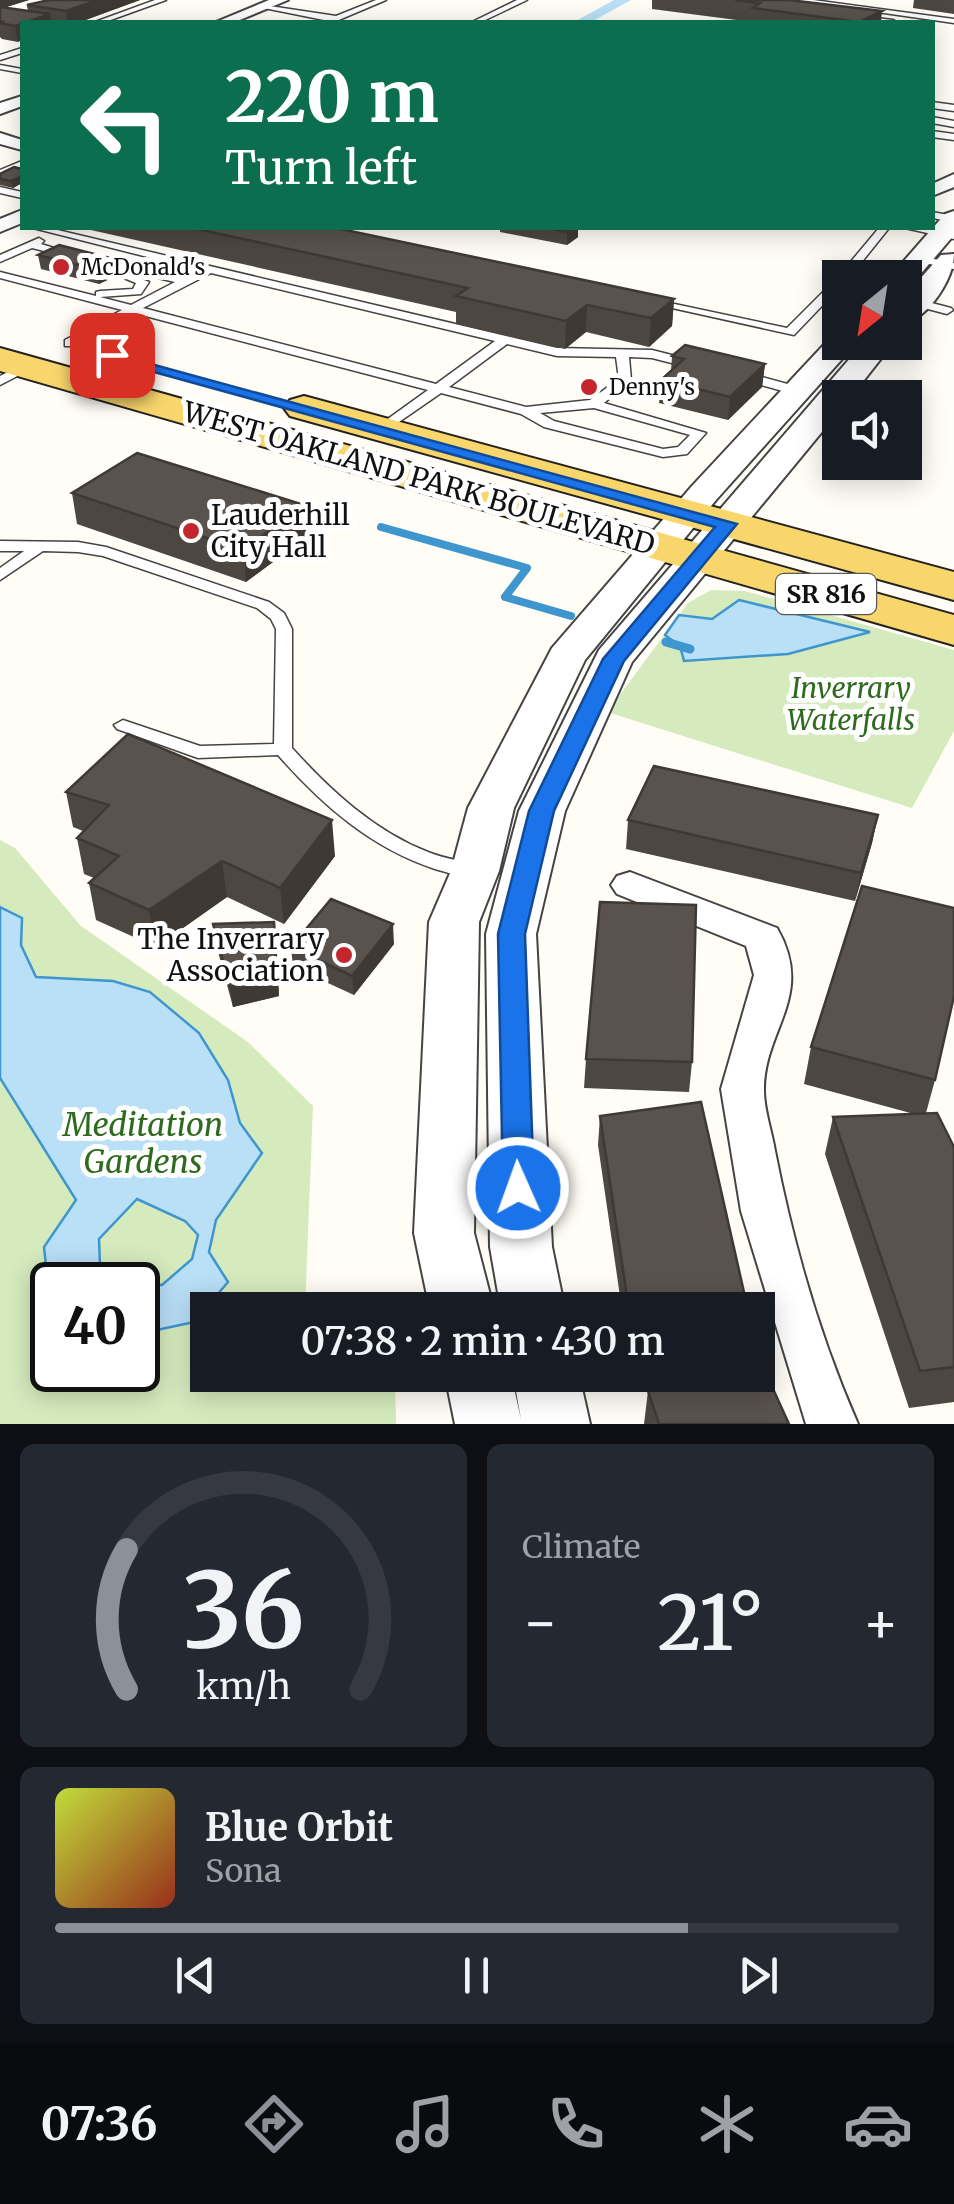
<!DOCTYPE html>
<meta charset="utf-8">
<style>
:root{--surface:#171b24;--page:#242831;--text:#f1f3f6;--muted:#9ea1a6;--line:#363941;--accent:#8c9099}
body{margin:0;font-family:Merriweather,serif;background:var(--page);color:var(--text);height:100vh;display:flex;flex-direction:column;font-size:38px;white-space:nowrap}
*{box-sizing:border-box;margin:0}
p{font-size:32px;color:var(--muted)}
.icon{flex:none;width:55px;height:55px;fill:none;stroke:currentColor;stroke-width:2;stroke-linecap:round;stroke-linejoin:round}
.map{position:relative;height:1424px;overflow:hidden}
.side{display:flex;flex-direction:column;gap:20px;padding:20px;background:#0d0f14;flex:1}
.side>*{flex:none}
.guide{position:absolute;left:20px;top:20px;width:915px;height:210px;border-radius:0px;box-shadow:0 5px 25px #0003;background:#0b6e4f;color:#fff;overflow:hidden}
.needle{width:65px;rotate:210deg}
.tools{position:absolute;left:822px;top:260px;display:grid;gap:20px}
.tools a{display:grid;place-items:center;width:100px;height:100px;border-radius:0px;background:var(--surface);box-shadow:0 5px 25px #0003;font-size:50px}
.speed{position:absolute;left:30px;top:1262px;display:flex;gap:20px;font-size:50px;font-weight:700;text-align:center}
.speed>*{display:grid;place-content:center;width:130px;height:130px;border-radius:50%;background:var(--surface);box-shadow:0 5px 25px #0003;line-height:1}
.speed .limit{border:5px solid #111;border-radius:15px;background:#fff;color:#111}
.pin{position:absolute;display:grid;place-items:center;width:85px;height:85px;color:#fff;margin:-42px;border-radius:20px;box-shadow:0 5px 15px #0006}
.me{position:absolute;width:110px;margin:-55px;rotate:358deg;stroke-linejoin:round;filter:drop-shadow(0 0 8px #0008)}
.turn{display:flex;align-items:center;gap:35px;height:210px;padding:0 40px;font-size:45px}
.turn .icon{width:130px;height:130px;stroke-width:2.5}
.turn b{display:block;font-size:70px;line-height:85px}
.big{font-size:75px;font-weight:600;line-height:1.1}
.side .widget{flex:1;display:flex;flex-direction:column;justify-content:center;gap:15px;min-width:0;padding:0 35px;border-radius:15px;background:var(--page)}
.side .dial{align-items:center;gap:0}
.dial svg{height:260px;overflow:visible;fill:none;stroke:var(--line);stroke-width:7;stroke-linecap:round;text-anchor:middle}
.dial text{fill:var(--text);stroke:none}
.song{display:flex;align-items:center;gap:30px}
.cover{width:120px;height:120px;border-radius:15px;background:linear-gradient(135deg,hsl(70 70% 55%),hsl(10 70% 35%))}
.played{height:10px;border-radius:5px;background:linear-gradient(90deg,var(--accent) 75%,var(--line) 75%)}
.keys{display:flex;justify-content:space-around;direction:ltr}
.heat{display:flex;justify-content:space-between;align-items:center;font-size:55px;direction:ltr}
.side .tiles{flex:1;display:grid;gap:20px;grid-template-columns:1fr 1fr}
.widget:last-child{grid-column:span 2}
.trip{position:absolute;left:190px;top:1292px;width:585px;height:100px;border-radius:0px;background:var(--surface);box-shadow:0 5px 25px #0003;font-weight:600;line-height:100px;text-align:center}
.menu{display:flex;height:160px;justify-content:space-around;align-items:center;background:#090b0e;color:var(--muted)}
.menu .icon{width:70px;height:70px}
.menu .current{color:var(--accent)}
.menu b{font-size:45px;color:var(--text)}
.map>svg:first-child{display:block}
.green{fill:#d5ebbd;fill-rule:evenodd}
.water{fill:#b9e0f7;stroke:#3f96cf;stroke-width:2.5;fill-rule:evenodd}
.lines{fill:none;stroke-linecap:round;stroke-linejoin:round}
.stream-far1{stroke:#3f96cf;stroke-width:8}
.stream{stroke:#3f96cf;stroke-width:9}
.canal{fill:#b9e0f7;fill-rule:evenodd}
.service-casing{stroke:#444;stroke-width:3}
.minor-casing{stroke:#444;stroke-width:4}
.tertiary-casing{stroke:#444;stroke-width:4}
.primary-casing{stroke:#222;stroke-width:4}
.service{fill:#fff;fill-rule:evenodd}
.minor{fill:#fff;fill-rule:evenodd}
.tertiary{fill:#fff;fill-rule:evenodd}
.primary{fill:#f9d66b;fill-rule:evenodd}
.wall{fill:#4d4742}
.shaded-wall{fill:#3f3936}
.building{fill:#5a524d;stroke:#3f3936;stroke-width:2.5}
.route{fill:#1a73e8;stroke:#114b97;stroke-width:2.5}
.poi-dot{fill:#c4262e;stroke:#fff;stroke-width:4}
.labels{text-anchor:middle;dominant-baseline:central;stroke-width:10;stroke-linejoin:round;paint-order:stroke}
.far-poi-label{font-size:22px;fill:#111;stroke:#fff;text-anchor:start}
.shield{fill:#fff;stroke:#585858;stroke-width:2.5}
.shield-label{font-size:25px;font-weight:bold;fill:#111}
.street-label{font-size:28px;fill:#111;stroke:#fff}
.poi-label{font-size:28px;fill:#111;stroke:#fff;text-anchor:start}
.park-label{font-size:28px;font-style:italic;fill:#2f6b1f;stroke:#fff}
.near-park-label{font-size:32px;font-style:italic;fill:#2f6b1f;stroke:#fff}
</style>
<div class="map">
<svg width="954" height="1424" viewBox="0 0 954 1424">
<rect width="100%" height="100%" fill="#fffdf5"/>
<path class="green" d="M 711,590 L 745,591 L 954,650 L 954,731 L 912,808 L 607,712 L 688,603 Z
M 0,840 L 15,848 L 81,926 L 248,1042 L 313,1106 L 305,1310 L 208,1310 L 208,1375 L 395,1375 L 396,1424 L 0,1424 ZM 52,1285 L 138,1285 L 138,1370 L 52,1370 Z"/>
<path class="water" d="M 739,600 L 870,632 L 788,654 L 684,661 L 680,646 L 665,635 L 679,615 L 712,619 Z
M 0,907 L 22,918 L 21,945 L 36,977 L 113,981 L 150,992 L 199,1033 L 228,1080 L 240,1123 L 262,1153 L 216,1220 L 209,1252 L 228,1282 L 194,1322 L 138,1334 L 138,1285 L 52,1285 L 52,1297 L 49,1294 L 44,1247 L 76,1200 L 0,1078 ZM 137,1199 L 185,1221 L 198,1235 L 192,1259 L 162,1285 L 112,1283 L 100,1266 L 99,1239 Z"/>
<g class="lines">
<path class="stream-far1" d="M 381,527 L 527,568 L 505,597 L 571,616"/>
<path class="stream" d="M 666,642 L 690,649"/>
<path class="canal" d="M 614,0 L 631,0 L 591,22 L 574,22 Z"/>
<defs>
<path id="service" d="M 155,0 L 166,0 L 105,22 L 95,22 Z
M 376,0 L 386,0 L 334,22 L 259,7 L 263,5 L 336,16 Z
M 517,0 L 527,0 L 481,22 L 472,22 Z
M 793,0 L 813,0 L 954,19 L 954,23 Z
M 858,16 L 893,20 L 897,22 L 855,20 Z
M 22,48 L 22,53 L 0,60 L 0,55 Z
M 0,65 L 22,69 L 22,73 L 0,69 Z
M 932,102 L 954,105 L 954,111 L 932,108 Z
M 932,117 L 954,121 L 954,127 L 932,123 Z
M 932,131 L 954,134 L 954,140 L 932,137 Z
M 22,161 L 22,167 L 0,176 L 0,170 Z
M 0,187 L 22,192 L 22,198 L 0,193 Z
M 932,212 L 954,216 L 954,222 L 932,218 Z
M 33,228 L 49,228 L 557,348 L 652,350 L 699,362 L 701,365 L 695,369 L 652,358 L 629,357 L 631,380 L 604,403 L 706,433 L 687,454 L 663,457 L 544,427 L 521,414 L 441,393 L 383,433 L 376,429 L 378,426 L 428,390 L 134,313 L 73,346 L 65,346 L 65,340 L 122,310 L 0,278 L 0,272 L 96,296 L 96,292 L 100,291 L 133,289 L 136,283 L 92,265 L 102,263 L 149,282 L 141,294 L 100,297 L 131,305 L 175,282 L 128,271 L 128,267 L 184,277 L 199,270 ZM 211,273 L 495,341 L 436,384 L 143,308 ZM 507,344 L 557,356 L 616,357 L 619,379 L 590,400 L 526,407 L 449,387 ZM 594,408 L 690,435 L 678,447 L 663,449 L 554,421 L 540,413 Z
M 879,228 L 889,228 L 849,278 L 840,278 L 840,287 L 794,335 L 645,302 L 651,299 L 787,328 L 838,277 Z
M 905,228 L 925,228 L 954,233 L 954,239 Z
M 39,238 L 44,241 L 41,244 L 77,255 L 72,258 L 32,248 L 0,262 L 0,255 Z
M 919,256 L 954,263 L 954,269 L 915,261 L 915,257 Z
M 905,296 L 951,308 L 953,310 L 947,314 L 905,303 Z
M 27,362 L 31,363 L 31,369 L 0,385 L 0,376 Z
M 740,371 L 802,388 L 803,391 L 797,395 L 736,378 L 734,375 Z
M 0,541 L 78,542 L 106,547 L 269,602 L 284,613 L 292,629 L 292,748 C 330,790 374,831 428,852 C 445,859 463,861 481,866 L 484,871 L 481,876 C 467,879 449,873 435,869 C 371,848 322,805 278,755 L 198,758 L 117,729 L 114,725 L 123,720 L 200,746 L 274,744 L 276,629 L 271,619 L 257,608 L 103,556 L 78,552 L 43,551 L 0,580 L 0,568 L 24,551 L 0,551 Z"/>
<path id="minor" d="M 269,0 L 288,0 L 235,22 L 216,22 Z
M 22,96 L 22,106 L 0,114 L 0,103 Z
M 0,133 L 22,140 L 22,150 L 0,144 Z
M 954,174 L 954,187 L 932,196 L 932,184 Z
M 22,210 L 22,223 L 0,232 L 0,219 Z
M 630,872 L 777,928 C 816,996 763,1030 764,1091 C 764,1110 772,1132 775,1151 C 793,1243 820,1338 858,1424 L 806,1424 L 741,1211 L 721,1089 L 754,975 L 746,946 L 617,894 L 611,885 L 617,876 Z"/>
<path id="tertiary" d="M 954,211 L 954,235 L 912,284 L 905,285 L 905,278 L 889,278 L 945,214 Z
M 954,254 C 954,278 930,316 905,323 L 905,296 L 941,255 Z
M 840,334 L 840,342 L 856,342 L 852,348 L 716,500 L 585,660 L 514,808 L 499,871 L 479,922 L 474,1233 L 494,1310 L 430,1310 L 414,1233 L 429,922 L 451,871 L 468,808 L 552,648 L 692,486 L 832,336 Z
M 864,342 L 894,342 L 850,398 L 840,398 L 840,410 L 632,662 L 565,811 L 536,934 L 552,1247 L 565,1310 L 501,1310 L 490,1247 L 486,934 L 519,811 L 599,650 Z
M 445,1375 L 511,1375 L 521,1419 L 513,1375 L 579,1375 L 590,1424 L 455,1424 Z"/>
<path id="primary" d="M 0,348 L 954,615 L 954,645 L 0,371 Z
M 304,396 L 954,572 L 954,600 L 290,416 L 284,408 L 290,400 Z"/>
</defs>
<use href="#service" class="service-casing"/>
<use href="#minor" class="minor-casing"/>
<use href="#tertiary" class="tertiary-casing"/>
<use href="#primary" class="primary-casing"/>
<use href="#service" class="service"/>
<use href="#minor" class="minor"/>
<use href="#tertiary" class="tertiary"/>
<use href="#primary" class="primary"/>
</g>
<path class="wall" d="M 0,0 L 29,0 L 3,8 L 28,11 L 27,5 L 49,0 L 140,0 L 80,22 L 22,22 L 18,42 L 2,39 L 0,37 Z
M 652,0 L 789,0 L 881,22 L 752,22 L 652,9 Z
M 914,0 L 954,0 L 954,14 L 913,8 Z
M 22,169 L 22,183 L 13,188 L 0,185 L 0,174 Z
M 82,228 L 336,228 L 674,299 L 672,326 L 649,347 L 586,332 L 565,349 L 456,324 L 456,312 Z
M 500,228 L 578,228 L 578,237 L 567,245 L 500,232 Z
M 38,255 L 118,260 L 120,274 L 99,284 L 41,269 Z
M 672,356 L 765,364 L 762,387 L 728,420 L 659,403 L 661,380 L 671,371 Z
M 72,493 L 304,505 L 307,537 L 246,582 L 77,524 Z
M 66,792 L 335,856 L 284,924 L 227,897 L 156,947 L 96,920 L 89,883 L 94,878 L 84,874 L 77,838 L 83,831 L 73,827 Z
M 878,815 L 872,843 L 855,901 L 626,849 L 628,820 Z
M 213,924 L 276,941 L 279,996 L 233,1007 L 216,944 Z
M 394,944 L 354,995 L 293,967 L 291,947 Z
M 811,1047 L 935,1080 L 926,1113 L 954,1147 L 954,1402 L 909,1408 L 825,1154 L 833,1117 L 914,1114 L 804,1084 Z
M 586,1059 L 692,1062 L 689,1092 L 584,1088 Z
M 600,1116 L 748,1310 L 622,1310 L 598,1145 Z
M 648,1391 L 789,1424 L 644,1424 Z"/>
<path class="shaded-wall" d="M 0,0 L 29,0 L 0,9 Z
M 98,0 L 140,0 L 80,22 L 68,22 L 66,11 Z
M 882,11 L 881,22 L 859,22 Z
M 50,14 L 51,22 L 26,22 Z
M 22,24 L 22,40 L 18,42 L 15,26 Z
M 22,176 L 22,183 L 13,188 L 11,181 Z
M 573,228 L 578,228 L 578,237 L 567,245 L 567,232 Z
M 118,260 L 120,274 L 99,284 L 97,270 Z
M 674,299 L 672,326 L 649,347 L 651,318 Z
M 587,305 L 586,332 L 565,349 L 566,321 Z
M 765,364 L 762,387 L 728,420 L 730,397 Z
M 304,505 L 307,537 L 246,582 L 243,550 Z
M 878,815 L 872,843 L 855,901 L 861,873 Z
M 332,820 L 335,856 L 284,924 L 280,888 Z
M 222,861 L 227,897 L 156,947 L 149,910 Z
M 274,922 L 279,996 L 233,1007 L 230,987 Z
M 393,924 L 394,944 L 354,995 L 352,976 Z"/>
<path class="building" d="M 49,0 L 98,0 L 66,11 L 27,5 Z
M 735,0 L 789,0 L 882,11 L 859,22 L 753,8 L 760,3 Z
M 0,7 L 50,14 L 15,26 L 0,23 L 4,22 L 0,21 Z
M 14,167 L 22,169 L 22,176 L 11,181 L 0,179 L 0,174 Z
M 193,228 L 336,228 L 674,299 L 651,318 L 587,305 L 566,321 L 456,296 L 468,288 Z
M 547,228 L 573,228 L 567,232 Z
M 59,245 L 118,260 L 97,270 L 38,255 Z
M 685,345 L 765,364 L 730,397 L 661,380 L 684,359 L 672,356 Z
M 137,453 L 304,505 L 243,550 L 72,493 Z
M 128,734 L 332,820 L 280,888 L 222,861 L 149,910 L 89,883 L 119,856 L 77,838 L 109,805 L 66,792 Z
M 654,766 L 878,815 L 861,873 L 628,820 Z
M 862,886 L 954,908 L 954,996 L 935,1080 L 811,1047 Z
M 331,899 L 393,924 L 352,976 L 291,947 Z
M 600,902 L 696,905 L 692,1062 L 586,1059 Z
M 274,922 L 277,976 L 230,987 L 213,924 Z
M 701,1102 L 748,1310 L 629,1310 L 600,1116 Z
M 937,1113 L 954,1147 L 954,1367 L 920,1371 L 833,1117 Z
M 763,1367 L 789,1424 L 659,1424 L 648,1391 L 725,1375 L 758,1375 L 758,1368 Z"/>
<path class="route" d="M 107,352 L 737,524 L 624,661 L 554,811 L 525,934 L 534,1188 L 530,1198 L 518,1201 L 507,1198 L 503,1188 L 498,934 L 529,811 L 603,659 L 715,527 L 107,359 Z"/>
<g class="poi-dot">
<circle cx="61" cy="267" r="10"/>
<circle cx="589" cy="387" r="10"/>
<circle cx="191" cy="531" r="10"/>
<circle cx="344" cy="955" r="10"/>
</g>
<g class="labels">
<g class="far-poi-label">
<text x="81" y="267">McDonald's</text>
<text x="609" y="387">Denny's</text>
</g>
<rect class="shield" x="776" y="574" width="100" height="40" rx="8"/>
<g class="shield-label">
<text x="826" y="594">SR 816</text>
</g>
<g class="street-label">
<text transform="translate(419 478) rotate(16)">WEST OAKLAND PARK BOULEVARD</text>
</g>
<g class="poi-label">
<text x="211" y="515">Lauderhill<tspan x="211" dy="32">City Hall</tspan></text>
<text x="324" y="939" text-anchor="end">The Inverrary<tspan x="324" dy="32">Association</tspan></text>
</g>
<g class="park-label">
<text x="851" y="688">Inverrary<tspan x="851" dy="32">Waterfalls</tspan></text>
</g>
<g class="near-park-label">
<text x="143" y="1125">Meditation<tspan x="143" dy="37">Gardens</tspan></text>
</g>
</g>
</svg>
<div class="tools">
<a><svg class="needle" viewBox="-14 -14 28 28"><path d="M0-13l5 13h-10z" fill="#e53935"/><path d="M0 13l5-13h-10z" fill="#9ea1a6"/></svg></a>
<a><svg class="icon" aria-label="sound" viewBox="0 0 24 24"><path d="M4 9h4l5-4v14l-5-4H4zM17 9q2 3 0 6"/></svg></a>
</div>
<div class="speed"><div class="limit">40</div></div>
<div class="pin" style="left:112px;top:355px;background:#d93025"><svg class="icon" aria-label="arrive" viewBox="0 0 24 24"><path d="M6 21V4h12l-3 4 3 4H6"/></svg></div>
<svg class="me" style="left:518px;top:1188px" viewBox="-20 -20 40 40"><circle r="17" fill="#1a73e8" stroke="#fff" stroke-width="3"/><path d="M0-11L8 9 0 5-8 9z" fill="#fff"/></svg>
<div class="trip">07:38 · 2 min · 430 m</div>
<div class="guide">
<div class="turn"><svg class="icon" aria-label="left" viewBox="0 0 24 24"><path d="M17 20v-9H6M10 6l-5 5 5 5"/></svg><div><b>220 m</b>Turn left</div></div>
</div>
</div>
<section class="side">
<div class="tiles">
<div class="widget dial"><svg viewBox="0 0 100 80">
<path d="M14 69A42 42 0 1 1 86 69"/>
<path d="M14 69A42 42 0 0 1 14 26" stroke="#8c9099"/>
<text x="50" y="56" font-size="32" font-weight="700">36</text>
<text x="50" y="72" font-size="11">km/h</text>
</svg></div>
<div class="widget"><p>Climate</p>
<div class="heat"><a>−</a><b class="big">21°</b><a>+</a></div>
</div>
<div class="widget">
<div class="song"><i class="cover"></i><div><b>Blue Orbit</b><p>Sona</p></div></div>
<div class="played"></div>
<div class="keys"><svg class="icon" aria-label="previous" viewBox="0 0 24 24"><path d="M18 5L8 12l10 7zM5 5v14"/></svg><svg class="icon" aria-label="pause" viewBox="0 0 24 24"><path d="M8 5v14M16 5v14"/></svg><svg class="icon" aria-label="next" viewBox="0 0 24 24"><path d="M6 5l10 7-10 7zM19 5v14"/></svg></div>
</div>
</div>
</section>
<nav class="menu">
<b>07:36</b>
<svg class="icon current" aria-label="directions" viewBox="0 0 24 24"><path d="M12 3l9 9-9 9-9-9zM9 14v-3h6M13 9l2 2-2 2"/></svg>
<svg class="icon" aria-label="music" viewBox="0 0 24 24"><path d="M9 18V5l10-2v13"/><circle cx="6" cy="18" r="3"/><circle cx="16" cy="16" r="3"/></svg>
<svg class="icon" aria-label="phone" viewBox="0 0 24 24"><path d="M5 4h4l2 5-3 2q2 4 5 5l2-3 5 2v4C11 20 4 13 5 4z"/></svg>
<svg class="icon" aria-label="climate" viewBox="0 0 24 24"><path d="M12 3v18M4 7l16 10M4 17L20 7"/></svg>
<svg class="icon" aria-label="car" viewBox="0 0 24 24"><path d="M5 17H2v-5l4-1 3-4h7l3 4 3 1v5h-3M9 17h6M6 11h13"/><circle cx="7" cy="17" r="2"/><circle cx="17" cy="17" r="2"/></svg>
</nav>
